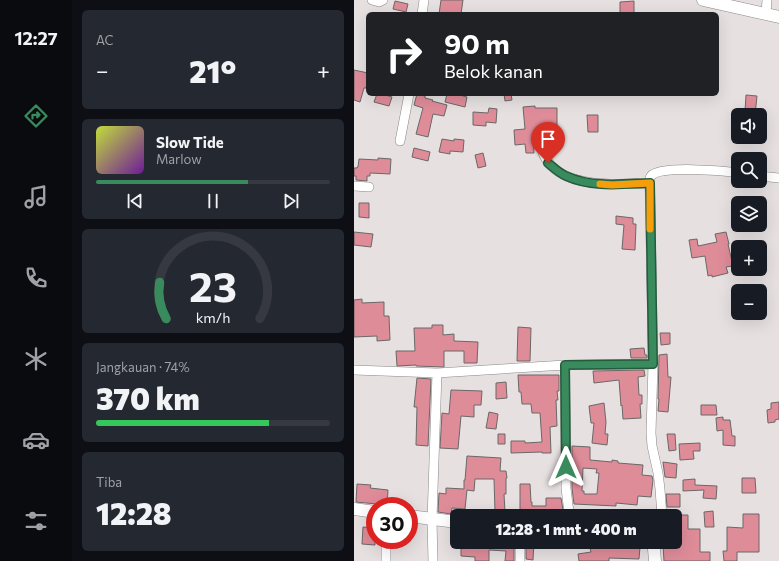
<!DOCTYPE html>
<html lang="id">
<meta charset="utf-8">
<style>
:root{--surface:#171b24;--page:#242831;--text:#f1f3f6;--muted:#9ea1a6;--line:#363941;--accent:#398b5d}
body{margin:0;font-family:Commissioner,sans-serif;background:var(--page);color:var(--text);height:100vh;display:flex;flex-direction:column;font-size:15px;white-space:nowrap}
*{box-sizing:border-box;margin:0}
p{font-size:13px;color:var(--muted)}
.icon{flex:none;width:22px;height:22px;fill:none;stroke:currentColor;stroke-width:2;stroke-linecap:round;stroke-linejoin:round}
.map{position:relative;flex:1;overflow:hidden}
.details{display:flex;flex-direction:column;gap:10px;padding:10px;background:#0d0f14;width:282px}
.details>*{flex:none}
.guide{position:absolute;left:12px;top:12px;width:353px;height:84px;border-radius:6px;box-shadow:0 4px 16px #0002;background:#202124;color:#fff;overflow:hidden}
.tools{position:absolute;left:377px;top:108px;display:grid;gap:8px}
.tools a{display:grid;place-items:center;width:36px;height:36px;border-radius:6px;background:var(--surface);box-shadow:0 4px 16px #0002;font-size:20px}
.speed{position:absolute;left:12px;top:497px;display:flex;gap:8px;font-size:20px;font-weight:700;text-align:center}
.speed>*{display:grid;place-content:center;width:52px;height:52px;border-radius:50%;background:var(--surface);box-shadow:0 4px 16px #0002;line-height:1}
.speed .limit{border:6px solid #d22;background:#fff;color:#111}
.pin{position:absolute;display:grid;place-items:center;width:34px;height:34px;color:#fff;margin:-41px -17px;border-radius:50% 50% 50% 0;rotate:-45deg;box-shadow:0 0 4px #0007}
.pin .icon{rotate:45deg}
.me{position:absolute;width:44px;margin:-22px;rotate:0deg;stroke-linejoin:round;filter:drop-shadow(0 0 3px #0008)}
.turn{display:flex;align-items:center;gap:14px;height:84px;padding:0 12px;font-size:18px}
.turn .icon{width:52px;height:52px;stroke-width:2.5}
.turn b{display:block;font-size:28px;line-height:34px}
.big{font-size:30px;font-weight:800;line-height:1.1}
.details .card{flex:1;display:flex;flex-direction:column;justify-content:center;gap:6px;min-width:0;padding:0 14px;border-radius:6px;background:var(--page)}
.details .dial{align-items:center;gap:0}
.dial svg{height:104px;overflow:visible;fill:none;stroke:var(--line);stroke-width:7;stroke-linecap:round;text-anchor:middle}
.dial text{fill:var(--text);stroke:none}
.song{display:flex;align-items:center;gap:12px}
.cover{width:48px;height:48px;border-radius:6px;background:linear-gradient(135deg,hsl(70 70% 55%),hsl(280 70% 35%))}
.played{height:4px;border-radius:2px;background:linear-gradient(90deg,var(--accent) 65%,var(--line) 65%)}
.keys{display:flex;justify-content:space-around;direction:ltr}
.heat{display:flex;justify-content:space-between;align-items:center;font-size:22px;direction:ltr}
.charge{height:6px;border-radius:3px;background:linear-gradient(90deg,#34c759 74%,var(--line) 0)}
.trip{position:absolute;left:96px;top:509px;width:232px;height:40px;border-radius:6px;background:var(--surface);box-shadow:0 4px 16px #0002;font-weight:800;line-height:40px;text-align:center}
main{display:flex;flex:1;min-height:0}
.tab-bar{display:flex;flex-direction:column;width:72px;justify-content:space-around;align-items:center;background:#090b0e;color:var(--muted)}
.tab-bar .icon{width:28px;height:28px}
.tab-bar .on{color:var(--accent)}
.tab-bar b{font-size:18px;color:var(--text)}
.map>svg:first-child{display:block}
.building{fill:#df8c99;stroke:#6c6767;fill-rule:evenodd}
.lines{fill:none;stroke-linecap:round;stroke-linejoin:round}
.street-casing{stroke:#8d8788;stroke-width:10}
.secondary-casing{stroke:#8d8788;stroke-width:13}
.street{stroke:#fff;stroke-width:9}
.secondary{stroke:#fff;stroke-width:12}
.route-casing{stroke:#255a3c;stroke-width:10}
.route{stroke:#398b5d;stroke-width:7}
.slow{stroke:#f59e0b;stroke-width:7}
</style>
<main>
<nav class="tab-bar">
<b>12:27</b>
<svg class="icon on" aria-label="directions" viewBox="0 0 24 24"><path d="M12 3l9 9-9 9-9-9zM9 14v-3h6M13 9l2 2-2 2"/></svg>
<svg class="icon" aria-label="music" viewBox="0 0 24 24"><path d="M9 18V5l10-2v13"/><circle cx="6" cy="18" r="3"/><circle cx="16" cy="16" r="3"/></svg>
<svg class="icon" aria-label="phone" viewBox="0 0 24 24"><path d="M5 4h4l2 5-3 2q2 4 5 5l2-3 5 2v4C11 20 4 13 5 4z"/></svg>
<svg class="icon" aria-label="climate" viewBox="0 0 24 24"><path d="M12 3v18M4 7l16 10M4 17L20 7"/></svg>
<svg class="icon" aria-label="car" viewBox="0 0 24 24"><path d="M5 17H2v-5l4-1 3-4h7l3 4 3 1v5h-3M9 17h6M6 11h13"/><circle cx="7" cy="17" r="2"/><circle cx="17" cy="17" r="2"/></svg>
<svg class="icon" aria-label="filters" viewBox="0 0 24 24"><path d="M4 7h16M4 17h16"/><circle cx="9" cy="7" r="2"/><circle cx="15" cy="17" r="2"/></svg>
</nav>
<section class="details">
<div class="card"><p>AC</p>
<div class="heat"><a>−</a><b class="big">21°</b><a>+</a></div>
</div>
<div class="card">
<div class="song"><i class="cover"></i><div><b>Slow Tide</b><p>Marlow</p></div></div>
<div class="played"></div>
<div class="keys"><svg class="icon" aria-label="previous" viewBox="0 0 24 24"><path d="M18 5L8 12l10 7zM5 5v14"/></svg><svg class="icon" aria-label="pause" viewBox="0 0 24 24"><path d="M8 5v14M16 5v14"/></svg><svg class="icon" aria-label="next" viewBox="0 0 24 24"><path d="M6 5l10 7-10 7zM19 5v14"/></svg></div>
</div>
<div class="card dial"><svg viewBox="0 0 100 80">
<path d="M14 69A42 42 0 1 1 86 69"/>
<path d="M14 69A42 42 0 0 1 9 41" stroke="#398b5d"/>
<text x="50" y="56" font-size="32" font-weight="700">23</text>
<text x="50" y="72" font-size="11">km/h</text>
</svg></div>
<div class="card"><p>Jangkauan · 74%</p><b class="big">370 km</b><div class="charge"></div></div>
<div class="card"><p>Tiba</p><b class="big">12:28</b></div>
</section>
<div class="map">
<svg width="425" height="561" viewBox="0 0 425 561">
<rect width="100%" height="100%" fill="#e6e0e1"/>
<path class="building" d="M 87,0 L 109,0 L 107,14 L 85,14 Z
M 41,1 L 54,4 L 52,12 L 39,9 Z
M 280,1 L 280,14 L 266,14 L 266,2 Z
M 0,70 L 14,73 L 14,80 L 12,88 L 10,88 L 6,102 L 0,100 Z
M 23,94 L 28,94 L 38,97 L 35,106 L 20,102 Z
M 63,94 L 71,96 L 71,98 L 79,100 L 78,101 L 93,105 L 90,116 L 79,114 L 74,137 L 62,134 L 69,108 L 60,105 Z
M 93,94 L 102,94 L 113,97 L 111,107 L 91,102 Z
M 150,94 L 157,94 L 158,100 L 151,101 Z
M 392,95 L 403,96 L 401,115 L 393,115 L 393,111 L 391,111 Z
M 181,106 L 181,108 L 203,108 L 203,125 L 193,125 L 193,130 L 180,131 L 181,136 L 179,139 L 180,153 L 172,153 L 171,144 L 161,145 L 160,130 L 171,129 L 169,107 Z
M 135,108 L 143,109 L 142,123 L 132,122 L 132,126 L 119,125 L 119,112 L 134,113 Z
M 233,115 L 244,115 L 244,132 L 234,132 Z
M 88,139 L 100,141 L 100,139 L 110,140 L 109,152 L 96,151 L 96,154 L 85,152 Z
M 60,148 L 76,152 L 74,161 L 58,157 Z
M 129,153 L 132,166 L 124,168 L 121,155 Z
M 24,158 L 37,159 L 36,174 L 16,173 L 16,176 L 13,176 L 13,181 L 2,180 L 2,176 L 0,176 L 0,168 L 3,168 L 3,167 L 4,167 L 5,159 L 24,160 Z
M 5,203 L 15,203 L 15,218 L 5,217 Z
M 262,216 L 279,218 L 279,224 L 282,224 L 281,250 L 268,249 L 270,225 L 262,224 Z
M 0,232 L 19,234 L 17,247 L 0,245 Z
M 372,232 L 375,244 L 374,244 L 379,266 L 372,267 L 374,273 L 358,277 L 358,275 L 354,276 L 351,256 L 338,258 L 335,240 L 343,239 L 344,246 L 363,242 L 361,234 Z
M 8,299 L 8,303 L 30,302 L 30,316 L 35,316 L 36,340 L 23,341 L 23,336 L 0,337 L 0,300 Z
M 78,325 L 89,325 L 89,335 L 100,334 L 100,341 L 124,342 L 123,363 L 110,363 L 110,351 L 90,351 L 90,367 L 62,366 L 62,365 L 43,366 L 42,351 L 61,351 L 60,328 L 78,328 Z
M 164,327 L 177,328 L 176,361 L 163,361 Z
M 306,333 L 316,333 L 316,344 L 307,345 Z
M 290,348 L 291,355 L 293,355 L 293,358 L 277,358 L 276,349 Z
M 313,354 L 314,377 L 317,377 L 314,412 L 304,411 L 305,399 L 304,399 L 305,355 Z
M 290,370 L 291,376 L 284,377 L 285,395 L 288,395 L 288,404 L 286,404 L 287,418 L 269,419 L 268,405 L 267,406 L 265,380 L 240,383 L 239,371 Z
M 164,375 L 205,375 L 205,391 L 203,391 L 204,400 L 202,400 L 203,426 L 196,427 L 197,453 L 188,453 L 188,452 L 157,453 L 157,441 L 171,441 L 171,443 L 188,442 L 186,413 L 178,413 L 177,404 L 168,404 L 167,392 L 165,392 Z
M 63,378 L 77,379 L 74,446 L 62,445 L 63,407 L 60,407 Z
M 152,382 L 153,398 L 142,399 L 142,383 Z
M 97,390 L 128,391 L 127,405 L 120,405 L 120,417 L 107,416 L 104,449 L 86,448 L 88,413 L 95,414 Z
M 425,402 L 425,419 L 421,420 L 421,422 L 414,423 L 413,410 L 417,409 L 417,403 Z
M 250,403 L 252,422 L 251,434 L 254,434 L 253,445 L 238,443 L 240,423 L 237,423 L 235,406 Z
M 347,405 L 362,405 L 363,415 L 347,415 Z
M 135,412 L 144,414 L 142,429 L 132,428 Z
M 369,417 L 369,420 L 376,420 L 378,436 L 381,436 L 381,446 L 369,445 L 369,430 L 363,431 L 362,418 Z
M 144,434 L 151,434 L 151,444 L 144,444 Z
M 313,434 L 321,434 L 322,450 L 315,451 Z
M 346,443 L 346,451 L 339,451 L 340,459 L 326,460 L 325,444 Z
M 218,446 L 236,447 L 236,460 L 258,462 L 258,460 L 264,461 L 264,463 L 289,465 L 288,475 L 298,476 L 299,480 L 297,497 L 284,496 L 283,505 L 262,503 L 262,506 L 220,504 L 218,488 ZM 229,468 L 243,469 L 242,473 L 245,473 L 243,494 L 230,494 L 230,491 L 228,491 Z
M 113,456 L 147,458 L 146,471 L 152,471 L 153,478 L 152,478 L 152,494 L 150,494 L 151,512 L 141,512 L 140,479 L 121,479 L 120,491 L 113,490 L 111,509 L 98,508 L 97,514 L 84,512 L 85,493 L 92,494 L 92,488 L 110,489 L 110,480 L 111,480 Z
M 309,462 L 323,464 L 322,478 L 311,477 Z
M 388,478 L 401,478 L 402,493 L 388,493 Z
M 341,479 L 341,485 L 363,486 L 362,499 L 349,498 L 350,490 L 329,491 L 329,480 Z
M 3,484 L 17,485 L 16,488 L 34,490 L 33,505 L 2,502 Z
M 166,484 L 176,484 L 177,502 L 178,502 L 178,506 L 192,506 L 192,498 L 207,498 L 210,516 L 185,516 L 185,514 L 166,515 Z
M 312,494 L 326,494 L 326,507 L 313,507 Z
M 359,511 L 360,527 L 351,527 L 350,512 Z
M 389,514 L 405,514 L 405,552 L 383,552 L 383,561 L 370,561 L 369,551 L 373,551 L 373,527 L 389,528 Z
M 322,515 L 334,515 L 334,529 L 346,529 L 346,552 L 356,552 L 356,561 L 310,561 L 309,545 L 321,544 L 321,529 L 322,529 Z
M 9,527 L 21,528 L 21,545 L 8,544 Z
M 122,542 L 151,542 L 151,544 L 160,545 L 160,561 L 151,561 L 152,551 L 135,550 L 135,561 L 121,561 L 121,557 L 107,556 L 107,546 L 122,547 Z
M 172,542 L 180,542 L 179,560 L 172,559 Z
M 266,546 L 286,547 L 285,559 L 255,558 L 255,561 L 225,561 L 224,554 L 237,552 L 236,548 L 266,547 Z"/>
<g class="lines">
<defs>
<path id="street" d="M 18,0 L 25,2 L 29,0
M 68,14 L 70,0
M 412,14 L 413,0
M 185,140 C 187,148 189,156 194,162 C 214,189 266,184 296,183
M 46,141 L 55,94
M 406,176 L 425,178
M 0,186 L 15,187
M 211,365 L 212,488 L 214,505 L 216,516
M 0,370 L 83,373 L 211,365 L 299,364
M 308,516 L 306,489 L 304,473 L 298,446 L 297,433 L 299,364 L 296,194 C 296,189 294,180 297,176 C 306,165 370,171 384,173
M 32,561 L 32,540
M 79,561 L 78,519 L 83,373
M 166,561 L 166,542"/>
<path id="secondary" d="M 349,0 L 425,17
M 0,509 L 21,512
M 55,516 L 103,522
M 297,542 L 300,549 L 301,561"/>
</defs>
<use href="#street" class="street-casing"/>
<use href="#secondary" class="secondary-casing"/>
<use href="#street" class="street"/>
<use href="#secondary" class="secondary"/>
</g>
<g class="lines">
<defs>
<path id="route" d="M 194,163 C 200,168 205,173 212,176 C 238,188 268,184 296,183 L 299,364 L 211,365 L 212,467"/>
</defs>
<use href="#route" class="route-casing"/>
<use href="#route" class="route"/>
<path class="slow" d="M 246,184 L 258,185 L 296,183 L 296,229"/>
</g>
</svg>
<div class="tools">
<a><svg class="icon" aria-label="sound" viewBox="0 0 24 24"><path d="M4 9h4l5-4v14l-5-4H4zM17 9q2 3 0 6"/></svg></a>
<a><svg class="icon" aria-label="search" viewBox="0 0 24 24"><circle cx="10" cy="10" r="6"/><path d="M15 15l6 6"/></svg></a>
<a><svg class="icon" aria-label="layers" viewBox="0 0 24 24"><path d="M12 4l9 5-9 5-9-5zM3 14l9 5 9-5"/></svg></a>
<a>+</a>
<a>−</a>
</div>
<div class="speed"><div class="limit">30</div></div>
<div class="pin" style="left:194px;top:163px;background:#d93025"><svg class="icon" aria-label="arrive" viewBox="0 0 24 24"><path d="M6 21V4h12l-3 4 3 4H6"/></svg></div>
<svg class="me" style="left:212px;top:467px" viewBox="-20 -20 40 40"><path d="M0-17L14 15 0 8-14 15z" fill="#398b5d" stroke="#fff" stroke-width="4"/></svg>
<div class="trip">12:28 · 1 mnt · 400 m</div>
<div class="guide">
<div class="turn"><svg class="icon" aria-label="right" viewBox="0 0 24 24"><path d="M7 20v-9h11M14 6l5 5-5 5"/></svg><div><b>90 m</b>Belok kanan</div></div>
</div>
</div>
</main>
